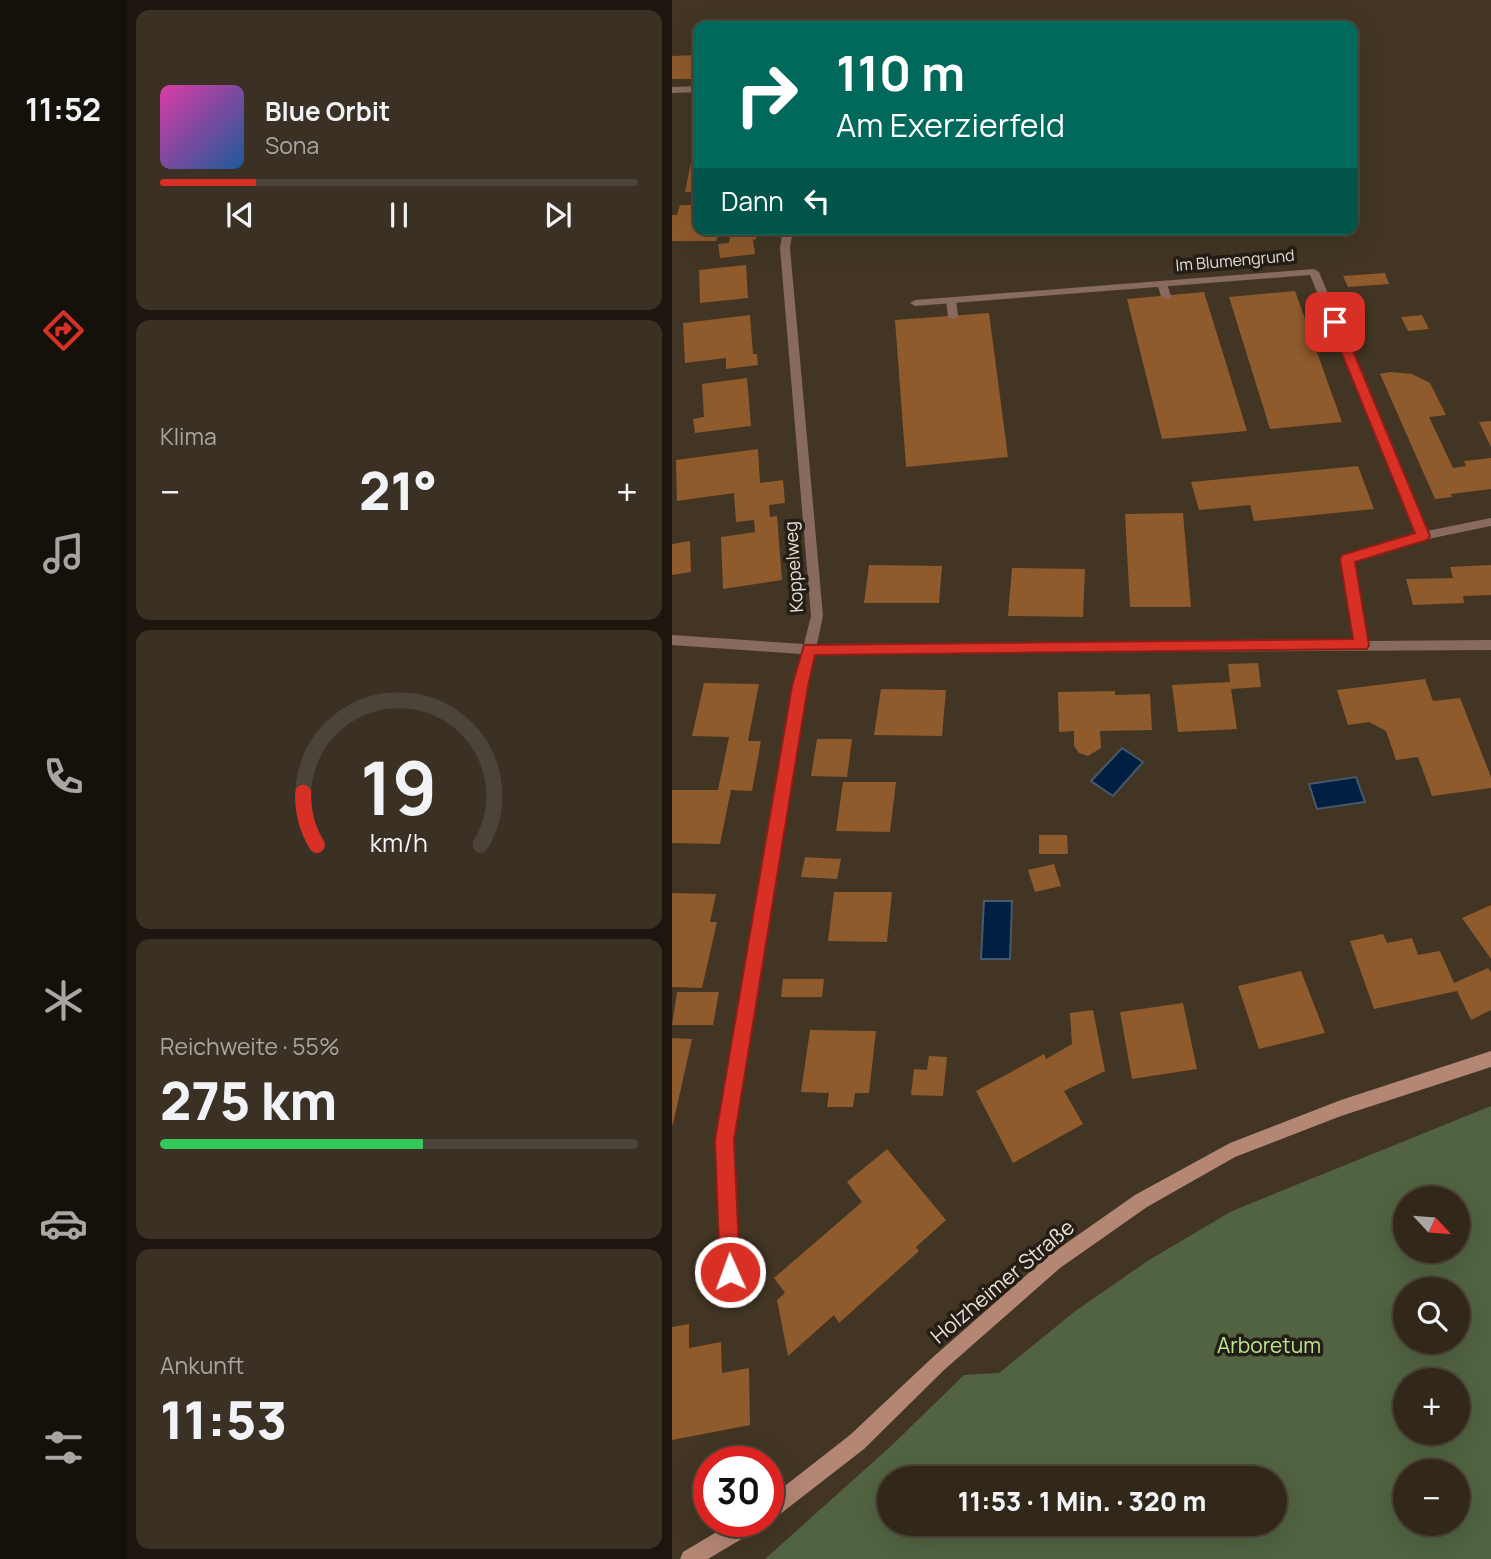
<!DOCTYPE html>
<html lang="de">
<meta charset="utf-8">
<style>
:root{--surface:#32281a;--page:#3a3023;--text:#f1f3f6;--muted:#a8a6a2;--line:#4d4439;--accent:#d93025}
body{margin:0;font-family:Manrope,sans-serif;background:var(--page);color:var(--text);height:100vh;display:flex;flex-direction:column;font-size:26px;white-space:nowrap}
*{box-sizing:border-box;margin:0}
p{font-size:23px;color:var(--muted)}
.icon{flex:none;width:38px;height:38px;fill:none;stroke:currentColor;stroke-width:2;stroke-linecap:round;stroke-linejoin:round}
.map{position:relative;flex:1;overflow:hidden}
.details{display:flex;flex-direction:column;gap:10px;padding:10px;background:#1c160e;width:546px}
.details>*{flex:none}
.guide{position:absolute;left:21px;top:21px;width:665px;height:214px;border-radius:14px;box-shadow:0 7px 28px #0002,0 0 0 2px var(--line);background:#00695c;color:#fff;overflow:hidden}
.needle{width:46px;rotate:116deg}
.buttons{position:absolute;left:721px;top:1186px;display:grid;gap:14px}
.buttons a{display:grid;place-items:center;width:77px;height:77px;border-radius:50%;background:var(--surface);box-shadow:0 7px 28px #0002,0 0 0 2px var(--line);font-size:35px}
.speed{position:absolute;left:21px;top:1446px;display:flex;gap:14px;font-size:35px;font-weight:700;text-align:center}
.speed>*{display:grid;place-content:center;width:91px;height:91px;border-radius:50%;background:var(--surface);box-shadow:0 7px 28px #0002,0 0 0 2px var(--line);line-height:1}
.speed .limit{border:10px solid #d22;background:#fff;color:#111}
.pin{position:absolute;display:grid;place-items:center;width:60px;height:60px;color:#fff;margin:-30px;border-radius:14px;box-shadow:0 4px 10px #0006}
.me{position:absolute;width:77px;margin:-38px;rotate:358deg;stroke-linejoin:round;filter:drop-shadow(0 0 5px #0008)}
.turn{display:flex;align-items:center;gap:24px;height:147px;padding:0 28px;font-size:32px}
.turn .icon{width:91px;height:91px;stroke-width:2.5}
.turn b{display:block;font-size:49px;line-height:60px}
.then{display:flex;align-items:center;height:66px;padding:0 28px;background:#0003;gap:14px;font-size:26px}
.big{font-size:52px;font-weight:800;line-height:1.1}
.details .card{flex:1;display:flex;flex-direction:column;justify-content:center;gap:10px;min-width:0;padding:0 24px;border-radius:14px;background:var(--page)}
.details .dial{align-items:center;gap:0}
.dial svg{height:182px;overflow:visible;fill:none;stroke:var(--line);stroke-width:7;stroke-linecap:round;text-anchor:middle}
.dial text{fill:var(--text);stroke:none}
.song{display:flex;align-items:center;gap:21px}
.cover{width:84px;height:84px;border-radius:10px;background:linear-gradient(135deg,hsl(320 70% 55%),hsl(210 70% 35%))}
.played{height:7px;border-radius:4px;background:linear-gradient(90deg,var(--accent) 20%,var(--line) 20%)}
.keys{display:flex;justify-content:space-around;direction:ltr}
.heat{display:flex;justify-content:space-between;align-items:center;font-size:38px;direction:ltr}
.charge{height:10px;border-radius:5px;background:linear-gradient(90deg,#34c759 55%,var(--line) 0)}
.trip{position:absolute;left:205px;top:1466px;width:410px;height:70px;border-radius:35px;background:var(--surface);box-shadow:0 7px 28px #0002,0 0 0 2px var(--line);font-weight:800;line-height:70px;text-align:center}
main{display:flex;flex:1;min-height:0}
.dock{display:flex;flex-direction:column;width:126px;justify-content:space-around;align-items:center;background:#14100a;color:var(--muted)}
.dock .icon{width:49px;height:49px}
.dock .selected{color:var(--accent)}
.dock b{font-size:32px;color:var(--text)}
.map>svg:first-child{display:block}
.green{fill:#516341;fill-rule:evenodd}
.water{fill:#011f41;stroke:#47596e;stroke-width:2}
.building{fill:#8f5a2c}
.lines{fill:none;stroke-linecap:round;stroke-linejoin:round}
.lane{fill:#886a5f;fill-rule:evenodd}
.street{fill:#886a5f;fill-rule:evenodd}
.secondary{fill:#b48674;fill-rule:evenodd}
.route{fill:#d93025;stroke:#8d1f18;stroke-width:2}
.labels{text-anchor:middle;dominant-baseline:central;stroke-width:7;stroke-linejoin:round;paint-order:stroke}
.far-street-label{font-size:16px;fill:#eae1d6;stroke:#241e16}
.street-label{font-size:18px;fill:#eae1d6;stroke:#241e16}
.near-street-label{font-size:21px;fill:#eae1d6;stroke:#241e16}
.near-park-label{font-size:21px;fill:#bae790;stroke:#241e16}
</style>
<main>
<nav class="dock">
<b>11:52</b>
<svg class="icon selected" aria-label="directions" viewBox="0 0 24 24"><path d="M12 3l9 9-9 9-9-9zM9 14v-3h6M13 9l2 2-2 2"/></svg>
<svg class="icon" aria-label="music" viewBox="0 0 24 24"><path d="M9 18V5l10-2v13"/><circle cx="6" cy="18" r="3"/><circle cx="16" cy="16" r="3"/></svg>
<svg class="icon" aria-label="phone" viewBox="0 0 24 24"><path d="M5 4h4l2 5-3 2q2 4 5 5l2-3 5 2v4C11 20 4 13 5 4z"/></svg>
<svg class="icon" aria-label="climate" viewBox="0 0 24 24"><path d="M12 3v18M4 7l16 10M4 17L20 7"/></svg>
<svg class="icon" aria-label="car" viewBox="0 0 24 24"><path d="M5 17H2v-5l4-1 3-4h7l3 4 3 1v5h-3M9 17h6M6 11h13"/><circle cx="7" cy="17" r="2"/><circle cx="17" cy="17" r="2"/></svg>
<svg class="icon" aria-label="filters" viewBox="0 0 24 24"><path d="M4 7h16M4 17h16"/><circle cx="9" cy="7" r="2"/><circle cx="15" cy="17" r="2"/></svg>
</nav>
<section class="details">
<div class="card">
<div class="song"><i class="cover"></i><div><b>Blue Orbit</b><p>Sona</p></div></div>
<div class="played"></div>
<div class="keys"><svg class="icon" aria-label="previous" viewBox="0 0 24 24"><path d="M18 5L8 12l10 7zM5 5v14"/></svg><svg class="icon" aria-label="pause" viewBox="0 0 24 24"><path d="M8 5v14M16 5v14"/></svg><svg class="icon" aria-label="next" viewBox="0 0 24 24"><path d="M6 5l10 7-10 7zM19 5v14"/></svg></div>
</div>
<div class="card"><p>Klima</p>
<div class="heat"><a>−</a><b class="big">21°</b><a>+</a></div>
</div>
<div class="card dial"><svg viewBox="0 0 100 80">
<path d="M14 69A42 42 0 1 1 86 69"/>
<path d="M14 69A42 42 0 0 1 8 46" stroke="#d93025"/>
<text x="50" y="56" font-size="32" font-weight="700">19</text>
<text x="50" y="72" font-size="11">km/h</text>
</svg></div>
<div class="card"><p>Reichweite · 55%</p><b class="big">275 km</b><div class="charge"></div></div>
<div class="card"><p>Ankunft</p><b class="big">11:53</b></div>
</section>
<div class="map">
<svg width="819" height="1559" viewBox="0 0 819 1559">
<rect width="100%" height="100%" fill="#423523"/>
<path class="green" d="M 819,1106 L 819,1559 L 93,1559 L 218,1447 L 292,1375 L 327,1373 L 402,1312 L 477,1260 L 560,1211 ZM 733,1199 L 786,1199 L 786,1251 L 733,1251 ZM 733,1290 L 786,1290 L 786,1342 L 733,1342 ZM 733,1381 L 786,1381 L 786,1433 L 733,1433 ZM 733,1472 L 786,1472 L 786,1524 L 733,1524 ZM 217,1479 L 602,1479 L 602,1524 L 217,1524 Z"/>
<path class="water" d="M 450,748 L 471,762 L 441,796 L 419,781 Z
M 684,777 L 693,802 L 645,809 L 637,784 Z
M 312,901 L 340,901 L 338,959 L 309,959 Z"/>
<path class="building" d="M 26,55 L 26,74 L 23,79 L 0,79 L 0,56 Z
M 21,153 L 26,153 L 26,192 L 13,192 Z
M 8,205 L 26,205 L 26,229 L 86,229 L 84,239 L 81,240 L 83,254 L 48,258 L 46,244 L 57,243 L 58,235 L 46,236 L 44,241 L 0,241 L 0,215 L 5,215 Z
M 74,265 L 76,298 L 28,303 L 27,270 Z
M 713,273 L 717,284 L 676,287 L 671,276 Z
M 623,291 L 670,422 L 598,429 L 557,297 Z
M 532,292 L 575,431 L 490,439 L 455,299 Z
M 317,313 L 336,457 L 234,467 L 223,320 Z
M 78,315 L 81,354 L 85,354 L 86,365 L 54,369 L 54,358 L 13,363 L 11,323 Z
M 750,315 L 757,329 L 736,331 L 729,317 Z
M 718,372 L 740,374 L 758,383 L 774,415 L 757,417 L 781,468 L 794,466 L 792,461 L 819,458 L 819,489 L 779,494 L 780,497 L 763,499 L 708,374 Z
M 75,378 L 79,426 L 23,433 L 21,419 L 32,417 L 30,384 Z
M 819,421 L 819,447 L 807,422 Z
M 86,449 L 88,483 L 111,480 L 113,503 L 97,505 L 98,517 L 105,516 L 110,580 L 51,589 L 49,537 L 83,532 L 82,520 L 64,522 L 62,493 L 5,501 L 4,460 Z
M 686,466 L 702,509 L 582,521 L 578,505 L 527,510 L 519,482 Z
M 511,513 L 519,607 L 458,607 L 453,514 Z
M 18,541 L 19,572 L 0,575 L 0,544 Z
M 197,565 L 270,566 L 267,603 L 192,603 Z
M 819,565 L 819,595 L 791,596 L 792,603 L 741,605 L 734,579 L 781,578 L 778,567 Z
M 340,568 L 413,569 L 411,617 L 336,616 Z
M 586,663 L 589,687 L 559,689 L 565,729 L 506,732 L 500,685 L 558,682 L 556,664 Z
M 753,679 L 761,701 L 788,698 L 819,777 L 819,788 L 760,796 L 746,757 L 724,760 L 714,731 L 697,722 L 676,725 L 665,690 Z
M 32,683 L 87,684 L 76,741 L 89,741 L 80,791 L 59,790 L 48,844 L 0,843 L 0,790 L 46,790 L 57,737 L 20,736 Z
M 209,689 L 274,690 L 270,736 L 202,735 Z
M 443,691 L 443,695 L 478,694 L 480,730 L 428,731 L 429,748 L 416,756 L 407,753 L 402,746 L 402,731 L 387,732 L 386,692 Z
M 145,739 L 180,739 L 175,777 L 139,776 Z
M 171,782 L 224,782 L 218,832 L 164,831 Z
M 367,835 L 395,835 L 396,854 L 367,854 Z
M 133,857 L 169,859 L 165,879 L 129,877 Z
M 382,864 L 389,886 L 363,892 L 356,870 Z
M 162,892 L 220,892 L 215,942 L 156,941 Z
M 0,893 L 44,894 L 38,922 L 45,922 L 30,988 L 0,987 Z
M 819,905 L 819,959 L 790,918 Z
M 711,934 L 715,943 L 740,938 L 746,955 L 768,951 L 782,983 L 816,968 L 819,972 L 819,1010 L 799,1020 L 785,991 L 702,1009 L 678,941 Z
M 629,971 L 653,1033 L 587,1049 L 566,986 Z
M 111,979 L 152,979 L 150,997 L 109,997 Z
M 5,992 L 47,992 L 41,1025 L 0,1025 Z
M 511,1003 L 525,1069 L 460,1079 L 448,1012 Z
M 421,1010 L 433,1071 L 392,1091 L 411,1124 L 341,1163 L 304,1091 L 372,1054 L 374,1059 L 400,1044 L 398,1013 Z
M 138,1030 L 204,1031 L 197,1093 L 183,1093 L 181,1107 L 155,1107 L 157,1093 L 129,1092 Z
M 0,1038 L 20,1039 L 1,1124 L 0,1124 Z
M 257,1056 L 275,1057 L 271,1096 L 239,1095 L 242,1069 L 255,1070 Z
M 215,1149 L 274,1220 L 244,1247 L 247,1251 L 167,1323 L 162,1315 L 116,1356 L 105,1300 L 113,1293 L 102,1278 L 190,1202 L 175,1182 Z
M 17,1324 L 17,1348 L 49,1342 L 50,1373 L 77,1368 L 78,1425 L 0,1440 L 0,1327 Z"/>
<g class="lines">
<path class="lane" d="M 490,281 L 495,284 L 499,296 L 498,298 L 494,299 L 489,296 L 485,284 Z
M 279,297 L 284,300 L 286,316 L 281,319 L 276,316 L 274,300 Z"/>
<path class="street" d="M 26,86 L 26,92 L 0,93 L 0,87 Z
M 111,229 L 121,229 L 118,248 L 151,616 L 145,644 L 682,641 L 669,559 L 671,556 L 744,534 L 638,275 L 243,306 L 238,303 L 243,300 L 642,269 L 647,272 L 755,531 L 819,518 L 819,526 L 751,540 L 682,562 L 695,641 L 819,640 L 819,650 L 142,654 L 135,686 L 61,1140 L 67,1272 L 64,1278 L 58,1281 L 52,1278 L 49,1272 L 45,1140 L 121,686 L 129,654 L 0,645 L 0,635 L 132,644 L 139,616 L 108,248 Z"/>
<path class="secondary" d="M 819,1051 L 819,1067 L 669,1116 L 563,1157 L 475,1207 L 388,1268 L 272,1370 L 192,1449 L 103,1518 L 96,1521 L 96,1499 L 178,1435 L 260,1358 L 376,1256 L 463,1195 L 558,1143 L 669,1100 Z
M 63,1521 L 91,1521 L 88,1528 L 36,1559 L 8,1559 L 11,1552 Z"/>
</g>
<path class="route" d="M 663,318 L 669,322 L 758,536 L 755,540 L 683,562 L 697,645 L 695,649 L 143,655 L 136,686 L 62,1140 L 68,1272 L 66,1279 L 58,1282 L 51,1279 L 48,1272 L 43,1140 L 120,686 L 132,645 L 681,639 L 668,559 L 670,555 L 743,533 L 657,322 Z"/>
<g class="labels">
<g class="far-street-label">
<text transform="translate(563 260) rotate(-5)">Im Blumengrund</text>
</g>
<g class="street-label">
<text transform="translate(121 567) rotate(-94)">Koppelweg</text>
</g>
<g class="near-street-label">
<text transform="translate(330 1281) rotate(-40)">Holzheimer Straße</text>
</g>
<g class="near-park-label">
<text x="597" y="1345">Arboretum</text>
</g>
</g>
</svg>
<div class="buttons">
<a><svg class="needle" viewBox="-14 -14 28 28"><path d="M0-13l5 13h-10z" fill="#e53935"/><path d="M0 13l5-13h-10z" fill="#a8a6a2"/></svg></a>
<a><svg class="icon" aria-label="search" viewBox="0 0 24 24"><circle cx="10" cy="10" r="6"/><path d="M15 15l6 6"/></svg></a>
<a>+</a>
<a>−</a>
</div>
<div class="speed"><div class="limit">30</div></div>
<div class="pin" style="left:663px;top:322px;background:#d93025"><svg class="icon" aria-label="arrive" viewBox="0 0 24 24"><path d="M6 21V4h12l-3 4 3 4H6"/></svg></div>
<svg class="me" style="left:58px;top:1272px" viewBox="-20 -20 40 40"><circle r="17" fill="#d93025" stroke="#fff" stroke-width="3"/><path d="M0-11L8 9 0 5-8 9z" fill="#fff"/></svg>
<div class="trip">11:53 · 1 Min. · 320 m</div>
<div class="guide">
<div class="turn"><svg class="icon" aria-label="right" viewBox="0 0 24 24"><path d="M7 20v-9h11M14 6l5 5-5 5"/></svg><div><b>110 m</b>Am Exerzierfeld</div></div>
<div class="then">Dann<svg class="icon" aria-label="left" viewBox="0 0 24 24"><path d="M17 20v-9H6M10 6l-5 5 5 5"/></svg></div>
</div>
</div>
</main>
